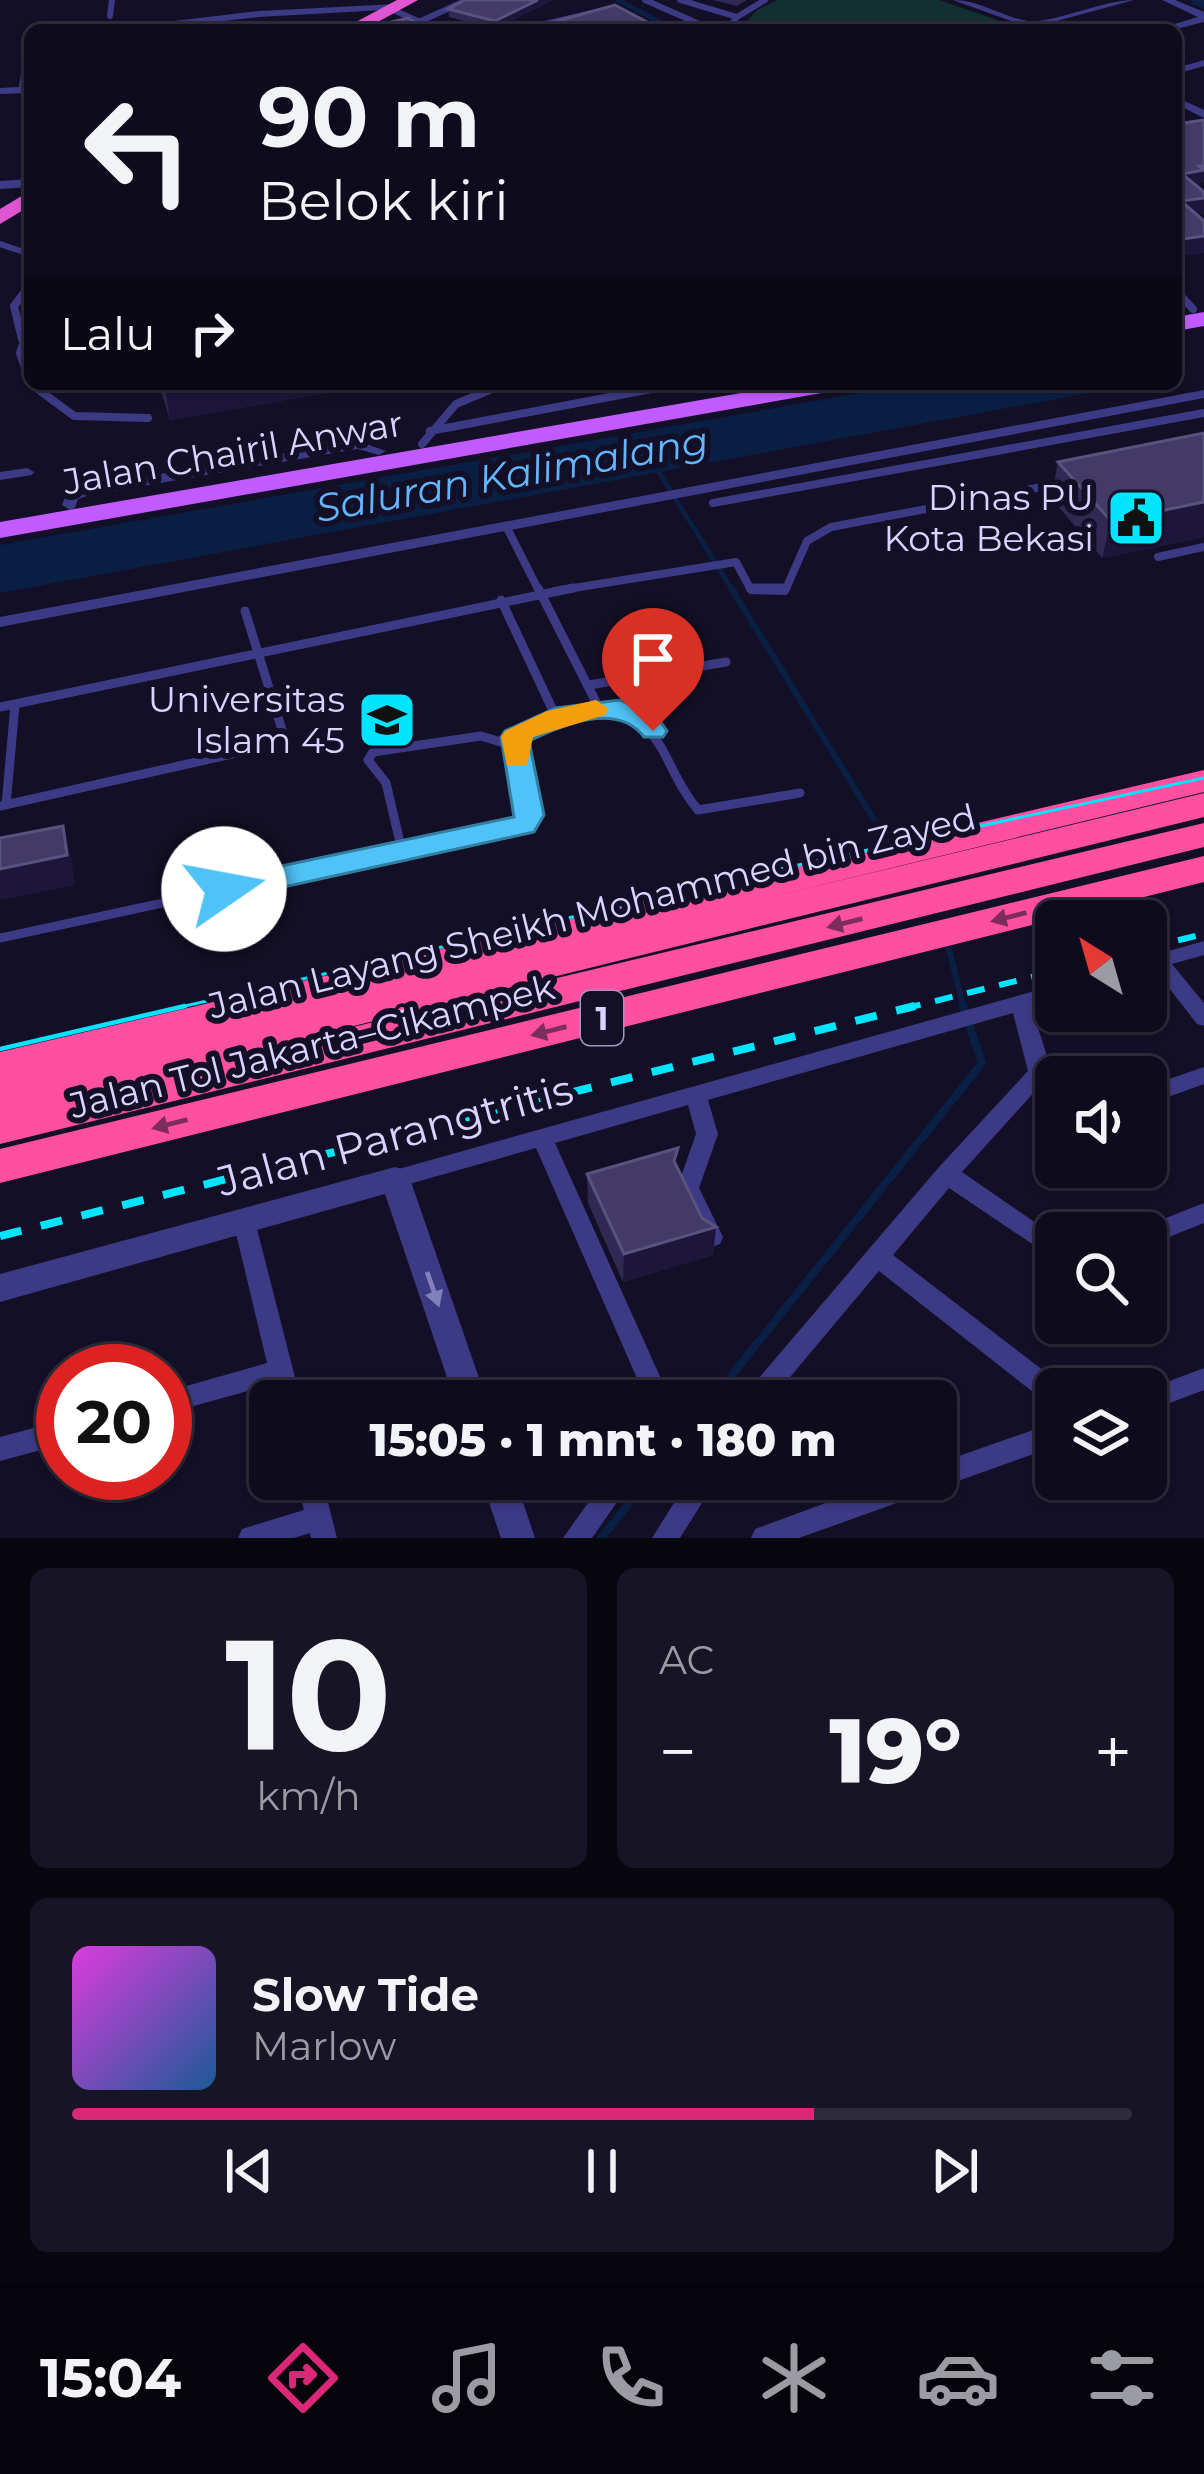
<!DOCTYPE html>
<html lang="id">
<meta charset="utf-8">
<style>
:root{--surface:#0e0b1c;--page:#171425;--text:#f1f3f6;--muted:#9b9ba3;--line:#2e2b3b;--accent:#db2777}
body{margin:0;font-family:Montserrat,sans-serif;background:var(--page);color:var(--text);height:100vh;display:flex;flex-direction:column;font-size:45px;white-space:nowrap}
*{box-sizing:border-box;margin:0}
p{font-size:39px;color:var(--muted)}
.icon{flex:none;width:66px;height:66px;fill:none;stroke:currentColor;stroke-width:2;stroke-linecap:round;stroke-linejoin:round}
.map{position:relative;height:1538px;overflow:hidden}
.panel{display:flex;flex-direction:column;gap:30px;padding:30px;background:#08060f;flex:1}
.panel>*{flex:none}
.hud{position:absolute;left:24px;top:24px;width:1158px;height:366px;border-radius:18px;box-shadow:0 3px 9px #0004,0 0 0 3px var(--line);background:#0e0b1c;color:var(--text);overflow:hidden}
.needle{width:78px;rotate:323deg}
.buttons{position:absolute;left:1035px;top:900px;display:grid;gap:24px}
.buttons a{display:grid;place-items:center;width:132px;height:132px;border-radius:18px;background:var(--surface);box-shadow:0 3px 9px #0004,0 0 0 3px var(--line);font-size:60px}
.speed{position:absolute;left:36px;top:1344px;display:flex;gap:24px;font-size:60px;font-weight:700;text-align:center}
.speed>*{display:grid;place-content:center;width:156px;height:156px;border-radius:50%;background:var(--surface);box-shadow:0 3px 9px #0004,0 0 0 3px var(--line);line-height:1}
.speed .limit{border:18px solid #d22;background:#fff;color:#111}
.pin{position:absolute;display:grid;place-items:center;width:102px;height:102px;color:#fff;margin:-123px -51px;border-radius:50% 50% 50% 0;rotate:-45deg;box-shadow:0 0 12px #0007}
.pin .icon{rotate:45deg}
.me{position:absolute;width:132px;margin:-66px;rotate:78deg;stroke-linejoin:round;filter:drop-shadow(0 0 9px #0008)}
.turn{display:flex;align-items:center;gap:42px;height:252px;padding:0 36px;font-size:54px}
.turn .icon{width:156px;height:156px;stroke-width:2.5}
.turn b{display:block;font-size:84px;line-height:102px}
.then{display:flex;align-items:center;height:114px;padding:0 36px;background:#0003;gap:24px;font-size:45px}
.big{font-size:90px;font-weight:800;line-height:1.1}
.panel .card{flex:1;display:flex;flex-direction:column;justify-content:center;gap:18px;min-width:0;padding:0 42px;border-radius:18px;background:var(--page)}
.panel .dial{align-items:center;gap:0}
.dial b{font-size:156px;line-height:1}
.song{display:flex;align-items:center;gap:36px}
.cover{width:144px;height:144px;border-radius:18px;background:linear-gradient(135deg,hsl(300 70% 55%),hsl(210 70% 35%))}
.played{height:12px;border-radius:6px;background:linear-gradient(90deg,var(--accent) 70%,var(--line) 70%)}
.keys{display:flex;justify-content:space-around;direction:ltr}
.heat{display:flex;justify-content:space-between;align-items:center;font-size:66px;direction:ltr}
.panel .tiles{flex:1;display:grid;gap:30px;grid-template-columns:1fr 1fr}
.card:last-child{grid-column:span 2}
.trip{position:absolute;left:249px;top:1380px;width:708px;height:120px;border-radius:18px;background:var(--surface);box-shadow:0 3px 9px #0004,0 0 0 3px var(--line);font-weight:800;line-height:120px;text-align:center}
.menu{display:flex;height:192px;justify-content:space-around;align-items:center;background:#06040b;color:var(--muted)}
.menu .icon{width:84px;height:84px}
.menu .selected{color:var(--accent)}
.menu b{font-size:54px;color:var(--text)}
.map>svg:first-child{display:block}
.green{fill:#12302f}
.water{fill:#0a1f44}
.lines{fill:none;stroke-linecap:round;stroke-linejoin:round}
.stream-far2{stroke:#0a1f44;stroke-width:4.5}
.stream-far1{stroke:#0a1f44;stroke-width:6}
.stream{stroke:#0a1f44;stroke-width:8}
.river{fill:#0a1f44;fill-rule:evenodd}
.service-far2{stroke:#3d3a85;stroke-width:6}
.service-far1{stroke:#3d3a85;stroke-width:8}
.service{stroke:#3d3a85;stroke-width:9}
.minor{fill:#3d3a85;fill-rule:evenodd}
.tertiary{fill:#3d3a85;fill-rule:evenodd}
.primary{fill:#c25bff;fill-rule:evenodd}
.trunk{fill:#e055d1;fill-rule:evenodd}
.motorway{fill:#ff4fa3;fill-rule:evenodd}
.tram-far1{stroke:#00e5ff;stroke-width:3}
.tram{stroke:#00e5ff;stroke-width:4.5}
.rail-far1{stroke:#00e5ff;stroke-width:6;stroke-dasharray:18 15;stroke-linecap:butt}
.rail{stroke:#00e5ff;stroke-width:8;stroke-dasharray:22 20;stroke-linecap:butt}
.wall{fill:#312854}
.shaded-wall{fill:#1d163a}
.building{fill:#433a66;stroke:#5a527e;stroke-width:3}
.oneway{fill:#7d2c5e}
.oneway2{fill:#837fbc}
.route{fill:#4fc3f7;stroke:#337fa1;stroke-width:3}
.slow{fill:#f59e0b}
.labels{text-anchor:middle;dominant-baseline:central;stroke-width:12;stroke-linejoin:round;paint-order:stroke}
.shield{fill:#130f26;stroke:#9e99be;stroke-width:3}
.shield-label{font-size:33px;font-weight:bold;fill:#d9d4ff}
.street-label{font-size:36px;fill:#d9d4ff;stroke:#130f26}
.poi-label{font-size:36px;fill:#d9d4ff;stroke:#130f26;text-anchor:end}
.water-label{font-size:39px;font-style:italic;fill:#62b6ff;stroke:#130f26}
.near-street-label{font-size:42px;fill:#d9d4ff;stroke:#130f26}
</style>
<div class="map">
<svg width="1204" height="1538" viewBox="0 0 1204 1538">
<rect width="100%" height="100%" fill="#130f26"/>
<path class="green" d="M 778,0 L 939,0 L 1027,30 L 739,30 L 757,10 Z"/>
<path class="water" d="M 911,384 L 1138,384 L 0,593 L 0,545 Z"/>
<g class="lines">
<path class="stream-far2" d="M 618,0 L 675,30
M 655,466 L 733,591"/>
<path class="stream-far1" d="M 731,588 L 891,847
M 947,941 L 964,1009"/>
<path class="stream" d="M 711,1401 L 982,1063 L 963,1006
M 601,1538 L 649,1479"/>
<path class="river" d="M 1190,0 L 1204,0 L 1204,8 L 1193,5 Z"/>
<path class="service-far2" d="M 645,0 L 713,30
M 680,0 L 737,17
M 391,9 L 438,30
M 110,16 L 112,0
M 421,21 L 467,0
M 519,30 L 601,11
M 727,30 L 737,17 L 765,0
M 0,244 L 30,254"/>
<path class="service-far1" d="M 30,285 L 14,306 L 22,339 L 30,338
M 1176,291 L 1193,309
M 30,323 L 20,353 L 30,382
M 31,384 L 74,416 L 148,418
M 430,431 L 678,384
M 422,444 L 456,404 L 504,384
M 713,503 L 1204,413
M 506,526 L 539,591
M 1158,557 L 1204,547
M 555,591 L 736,562 L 751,590 L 785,591 L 807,541 L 831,527 L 1063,483"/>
<path class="service" d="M 750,588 L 786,588
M 501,600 L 556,717
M 589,685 L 726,662
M 0,707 L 573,588
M 599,708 C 668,718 660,765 698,810 L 800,793
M 6,805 L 15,705
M 0,806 L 277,744 L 284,736 L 245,611
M 402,851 L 386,783 L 368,760 L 373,752 L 481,736 L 514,746
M 0,938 L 524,825 L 530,815 L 515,737 L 556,717 L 599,708 L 538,588"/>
<path class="minor" d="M 953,0 C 980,0 1002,17 1028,21 C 1052,24 1102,0 1134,0 L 1042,25 L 1044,30 L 1036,30 Z
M 1162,0 L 1175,0 L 1204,12 L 1204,22 L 1172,30 L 1154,30 L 1198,17 Z
M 397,4 L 402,7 L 401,9 L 259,17 L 149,30 L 118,30 L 123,27 L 259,11 Z
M 1112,22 L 1117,25 L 1116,27 L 1090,30 Z
M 30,40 L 30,93 L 0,94 L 0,88 L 19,87 L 25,43 Z
M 1204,60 L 1204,66 L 1176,74 L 1176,68 Z
M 1176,97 L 1204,110 L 1204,118 L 1176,104 Z
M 30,179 L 30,187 L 0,189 L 0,181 Z
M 1204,390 L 1204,398 L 0,627 L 0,617 Z
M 358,441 L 386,451 L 379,455 L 358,449 L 90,495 L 78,499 L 75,508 L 70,510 L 62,505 L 66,494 L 87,486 Z
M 27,468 L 34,472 L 32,475 L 0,480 L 0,472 Z
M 1204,941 L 1204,955 L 1172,964 L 1204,1003 L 1204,1026 L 1197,1024 L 1148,961 L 1151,956 Z
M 1056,985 L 1056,1001 L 1032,1008 C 1040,1038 1056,1074 1056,1104 L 1048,1101 L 1038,1088 L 962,1172 L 1056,1237 L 1056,1260 L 949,1188 L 893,1255 L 1065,1387 L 1056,1389 L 1056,1406 L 1047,1403 L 879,1271 L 770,1401 L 743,1401 L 746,1393 L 939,1167 L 1028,1071 L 1013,1013 L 708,1100 L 718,1134 L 699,1188 L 723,1237 L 720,1244 L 712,1247 L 704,1244 L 677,1188 L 696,1134 L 688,1105 L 555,1143 L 671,1401 L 647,1401 L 536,1148 L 395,1188 L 387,1186 L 384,1179 L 387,1172 L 395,1170 Z
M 1204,1067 L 1204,1084 L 1146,1105 L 1146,1087 Z
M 1204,1203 L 1204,1223 L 1146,1246 L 1146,1233 L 1136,1233 L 1138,1229 Z
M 244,1211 L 252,1214 L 255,1221 L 301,1401 L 277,1401 L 273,1384 L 165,1414 L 165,1392 L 267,1363 L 233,1221 L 236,1214 Z
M 1204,1368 L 1204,1390 L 1146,1412 L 1146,1390 Z
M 63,1420 L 63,1444 L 0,1461 L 0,1437 Z
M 1056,1422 L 1056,1446 L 799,1538 L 751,1538 L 755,1529 L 853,1493 L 843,1479 L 874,1479 L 880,1484 L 894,1479 L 936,1479 L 936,1464 Z
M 296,1479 L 322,1479 L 337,1538 L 311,1538 L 310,1533 L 294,1538 L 238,1538 L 242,1529 L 304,1510 Z
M 605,1479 L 633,1479 L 592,1538 L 563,1538 Z
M 689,1479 L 717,1479 L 680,1538 L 652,1538 Z"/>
<path class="tertiary" d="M 395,1167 L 405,1170 L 410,1179 L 487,1401 L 455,1401 L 385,1194 L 0,1302 L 0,1274 Z
M 481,1479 L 515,1479 L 535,1538 L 501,1538 Z"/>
<path class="primary" d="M 1204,312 L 1204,326 L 1176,331 L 1176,317 Z
M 793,384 L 845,384 L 833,391 L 0,538 L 0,522 Z"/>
<path class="trunk" d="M 397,0 L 418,0 L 363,30 L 341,30 Z
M 30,191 L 30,206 L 0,224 L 0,209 Z"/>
<path class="motorway" d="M 1204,770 L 1204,792 L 730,907 L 1204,793 L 1204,817 L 207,1062 L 1204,823 L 1204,847 L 0,1144 L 0,1052 Z
M 1204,856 L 1204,882 L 0,1183 L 0,1149 Z"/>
<path class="tram-far1" d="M 172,1009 L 789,867 L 1204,778"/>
<path class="tram" d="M 0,1049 L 185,1006"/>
<path class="rail-far1" d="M 1146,948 L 1204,934
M 903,1009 L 1056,971"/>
<path class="rail" d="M 0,1236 L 915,1006"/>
</g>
<path class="wall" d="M 465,0 L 553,0 L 495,29 L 449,17 L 448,9 Z
M 713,0 L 747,0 L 737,6 Z
M 159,384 L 379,384 L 170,420 Z
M 1204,433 L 1204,537 L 1102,558 L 1051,498 L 1058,462 Z
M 677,1167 L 702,1218 L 716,1227 L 713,1255 L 623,1282 L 588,1203 L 587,1174 Z"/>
<path class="shaded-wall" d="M 538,0 L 553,0 L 495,29 L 495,21 Z
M 649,23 L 648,30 L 623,30 Z
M 1204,166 L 1204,182 L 1201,182 L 1200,187 L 1182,174 Z
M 1204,198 L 1204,214 L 1178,218 L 1181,201 Z
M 1204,236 L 1204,253 L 1176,257 L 1176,240 Z
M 164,384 L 379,384 L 170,420 Z
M 1204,502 L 1204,537 L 1102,558 L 1111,521 Z
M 63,826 L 71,855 L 75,885 L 0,900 L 0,869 Z
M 716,1227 L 713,1255 L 623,1282 L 624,1254 Z"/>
<path class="building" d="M 465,0 L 538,0 L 495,21 L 448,9 Z
M 615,5 L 649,23 L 623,30 L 525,30 Z
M 408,18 L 428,30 L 392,30 L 383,24 Z
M 122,27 L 121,30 L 35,30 Z
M 1204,120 L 1204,166 L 1199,166 L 1204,170 L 1182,174 L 1204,192 L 1204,198 L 1181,201 L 1204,221 L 1204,236 L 1176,240 L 1176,124 Z
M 1204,433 L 1204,502 L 1111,521 L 1058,462 Z
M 63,826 L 67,855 L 0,869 L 0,838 Z
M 678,1148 L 674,1161 L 702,1218 L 716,1227 L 624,1254 L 587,1174 Z"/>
<defs><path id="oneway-solid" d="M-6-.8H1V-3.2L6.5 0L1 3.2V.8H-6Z" transform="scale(3)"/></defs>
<g class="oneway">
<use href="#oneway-solid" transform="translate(1009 917) rotate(166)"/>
<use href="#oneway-solid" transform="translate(845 923) rotate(166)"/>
<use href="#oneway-solid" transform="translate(549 1031) rotate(166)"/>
<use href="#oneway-solid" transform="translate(170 1124) rotate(166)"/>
</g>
<use class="oneway2" href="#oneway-solid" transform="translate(433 1289) rotate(71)"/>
<path class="route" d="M 620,700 L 656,715 L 667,731 L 663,737 L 644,737 C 617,701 562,725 529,741 L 544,815 L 534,832 L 224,900 L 209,889 L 224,878 L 514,817 L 501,737 L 505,731 L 556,708 Z"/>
<path class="slow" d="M 596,700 L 609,709 L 605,715 L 533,737 L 527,766 L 507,766 L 501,737 L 505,731 L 547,711 Z"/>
<defs>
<symbol id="civic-square" viewBox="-11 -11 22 22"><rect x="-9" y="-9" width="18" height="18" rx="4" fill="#00e5ff" stroke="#130f26"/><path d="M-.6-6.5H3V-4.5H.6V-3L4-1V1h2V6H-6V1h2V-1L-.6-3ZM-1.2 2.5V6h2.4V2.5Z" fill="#111"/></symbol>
<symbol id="university-square" viewBox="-11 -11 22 22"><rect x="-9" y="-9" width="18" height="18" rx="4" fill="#00e5ff" stroke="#130f26"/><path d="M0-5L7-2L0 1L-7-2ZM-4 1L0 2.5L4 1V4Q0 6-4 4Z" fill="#111"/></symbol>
</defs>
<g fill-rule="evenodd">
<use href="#civic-square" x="1103" y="485" width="66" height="66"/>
<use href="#university-square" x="354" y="687" width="66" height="66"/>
</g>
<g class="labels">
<rect class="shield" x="581" y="991" width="42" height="54" rx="9"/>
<g class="shield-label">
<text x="602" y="1018">1</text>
</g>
<g class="street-label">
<text transform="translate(233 452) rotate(-10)">Jalan Chairil Anwar</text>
<text transform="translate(592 911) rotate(-14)">Jalan Layang Sheikh Mohammed bin Zayed</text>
<text transform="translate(312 1046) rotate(-14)">Jalan Tol Jakarta–Cikampek</text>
</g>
<g class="poi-label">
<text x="1094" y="497">Dinas PU<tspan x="1094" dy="41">Kota Bekasi</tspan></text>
<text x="345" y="699">Universitas<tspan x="345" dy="41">Islam 45</tspan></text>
</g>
<g class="water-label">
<text transform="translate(512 474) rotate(-10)">Saluran Kalimalang</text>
</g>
<g class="near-street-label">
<text transform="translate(395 1135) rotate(-15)">Jalan Parangtritis</text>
</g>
</g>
</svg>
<div class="buttons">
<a><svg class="needle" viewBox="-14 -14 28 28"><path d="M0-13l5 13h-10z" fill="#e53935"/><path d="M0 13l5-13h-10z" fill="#9b9ba3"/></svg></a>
<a><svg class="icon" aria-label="sound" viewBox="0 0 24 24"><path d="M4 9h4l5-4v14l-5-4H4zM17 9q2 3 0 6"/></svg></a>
<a><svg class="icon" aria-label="search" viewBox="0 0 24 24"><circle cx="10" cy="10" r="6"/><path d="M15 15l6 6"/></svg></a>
<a><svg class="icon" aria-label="layers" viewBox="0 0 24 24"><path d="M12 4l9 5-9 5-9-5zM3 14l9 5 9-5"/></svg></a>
</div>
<div class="speed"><div class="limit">20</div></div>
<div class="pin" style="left:653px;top:731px;background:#d93025"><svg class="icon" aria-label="arrive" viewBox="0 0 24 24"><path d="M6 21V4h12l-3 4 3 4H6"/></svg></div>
<svg class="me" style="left:224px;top:889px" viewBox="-20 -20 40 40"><circle r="19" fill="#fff"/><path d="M0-13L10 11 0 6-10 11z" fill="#4fc3f7"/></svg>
<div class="trip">15:05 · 1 mnt · 180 m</div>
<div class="hud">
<div class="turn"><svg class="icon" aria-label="left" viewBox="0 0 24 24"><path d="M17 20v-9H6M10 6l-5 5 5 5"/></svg><div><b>90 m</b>Belok kiri</div></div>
<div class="then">Lalu<svg class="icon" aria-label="right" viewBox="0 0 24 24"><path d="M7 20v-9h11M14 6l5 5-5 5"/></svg></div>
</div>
</div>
<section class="panel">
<div class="tiles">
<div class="card dial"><b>10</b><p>km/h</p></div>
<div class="card"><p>AC</p>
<div class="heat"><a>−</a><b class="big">19°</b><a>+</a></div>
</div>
<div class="card">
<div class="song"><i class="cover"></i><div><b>Slow Tide</b><p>Marlow</p></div></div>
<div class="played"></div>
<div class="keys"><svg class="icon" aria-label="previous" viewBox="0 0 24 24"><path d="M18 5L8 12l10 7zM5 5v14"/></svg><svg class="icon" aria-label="pause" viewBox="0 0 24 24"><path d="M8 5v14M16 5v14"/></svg><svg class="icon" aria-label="next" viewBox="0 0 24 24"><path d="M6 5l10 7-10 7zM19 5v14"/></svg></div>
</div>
</div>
</section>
<nav class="menu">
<b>15:04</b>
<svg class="icon selected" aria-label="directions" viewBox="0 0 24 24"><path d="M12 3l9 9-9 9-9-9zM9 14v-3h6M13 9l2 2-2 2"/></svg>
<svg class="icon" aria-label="music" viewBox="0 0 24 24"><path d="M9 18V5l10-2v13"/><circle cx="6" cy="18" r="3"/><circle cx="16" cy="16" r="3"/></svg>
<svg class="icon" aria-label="phone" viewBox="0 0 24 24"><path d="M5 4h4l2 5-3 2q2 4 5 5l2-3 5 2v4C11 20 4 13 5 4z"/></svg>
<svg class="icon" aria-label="climate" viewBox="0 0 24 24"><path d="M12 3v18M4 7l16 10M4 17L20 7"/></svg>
<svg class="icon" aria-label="car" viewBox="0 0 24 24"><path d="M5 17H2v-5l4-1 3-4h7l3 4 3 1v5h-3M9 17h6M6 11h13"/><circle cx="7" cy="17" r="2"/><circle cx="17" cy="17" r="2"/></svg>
<svg class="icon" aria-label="filters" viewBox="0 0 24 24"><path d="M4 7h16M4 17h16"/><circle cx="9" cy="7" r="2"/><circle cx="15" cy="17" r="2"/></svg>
</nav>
